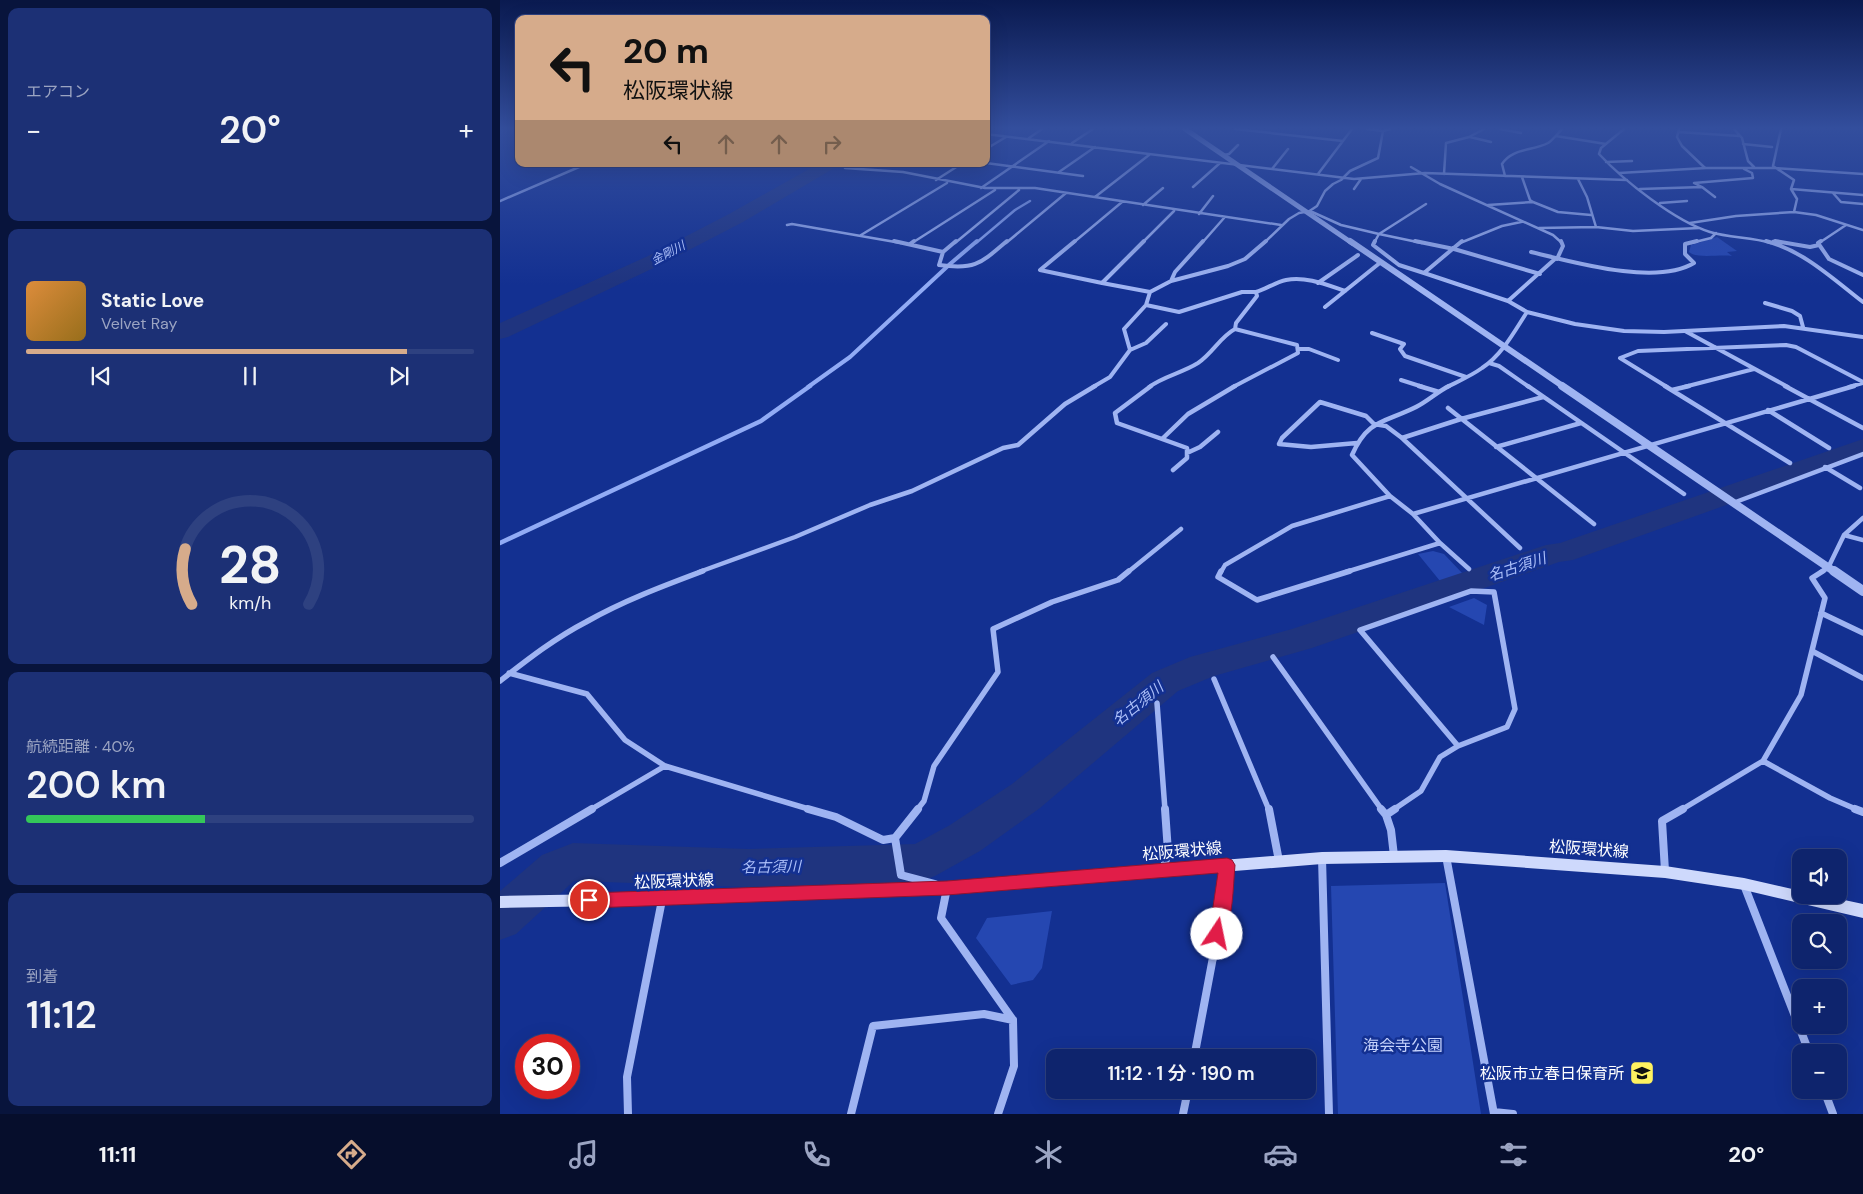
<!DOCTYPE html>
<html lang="ja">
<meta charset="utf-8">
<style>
:root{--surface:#0e246d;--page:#1c3075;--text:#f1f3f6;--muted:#9ba4c2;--line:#2e4180;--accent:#d6ab8b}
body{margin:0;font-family:"DM Sans","Noto Sans JP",sans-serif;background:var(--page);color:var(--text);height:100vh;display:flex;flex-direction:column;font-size:19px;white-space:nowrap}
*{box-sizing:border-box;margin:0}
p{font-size:16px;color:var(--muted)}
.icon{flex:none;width:28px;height:28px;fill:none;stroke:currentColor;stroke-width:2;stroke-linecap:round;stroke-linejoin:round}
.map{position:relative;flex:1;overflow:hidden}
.drawer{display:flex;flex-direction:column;gap:8px;padding:8px;background:#08143c;width:500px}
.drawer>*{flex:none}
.guide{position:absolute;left:15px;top:15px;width:475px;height:152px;border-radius:10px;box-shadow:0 5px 20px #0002,0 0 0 1px var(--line);background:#d6ab8b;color:#111;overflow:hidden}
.controls{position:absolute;left:1292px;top:849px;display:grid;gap:10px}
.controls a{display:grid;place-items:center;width:55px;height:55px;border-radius:10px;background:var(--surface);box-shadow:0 5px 20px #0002,0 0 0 1px var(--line);font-size:25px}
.speed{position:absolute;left:15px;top:1034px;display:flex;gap:10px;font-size:25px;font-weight:700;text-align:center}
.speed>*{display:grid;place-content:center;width:65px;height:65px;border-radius:50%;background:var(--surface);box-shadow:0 5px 20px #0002,0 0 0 1px var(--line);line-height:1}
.speed .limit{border:8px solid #d22;background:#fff;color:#111}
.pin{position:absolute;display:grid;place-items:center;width:42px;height:42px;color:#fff;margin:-21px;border:2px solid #fff;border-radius:50%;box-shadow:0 1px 5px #0007}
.me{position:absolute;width:55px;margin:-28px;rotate:11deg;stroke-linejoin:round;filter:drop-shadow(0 0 4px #0008)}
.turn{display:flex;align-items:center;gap:18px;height:105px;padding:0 25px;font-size:22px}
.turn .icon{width:65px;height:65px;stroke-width:2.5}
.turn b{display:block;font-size:35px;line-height:42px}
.lanes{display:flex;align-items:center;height:48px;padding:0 25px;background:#0003;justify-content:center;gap:25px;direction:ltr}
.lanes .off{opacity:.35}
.big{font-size:38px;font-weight:600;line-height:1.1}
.drawer .card{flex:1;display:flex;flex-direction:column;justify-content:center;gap:8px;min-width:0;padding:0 18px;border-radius:10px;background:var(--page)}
.drawer .dial{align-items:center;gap:0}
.dial svg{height:130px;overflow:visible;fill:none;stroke:var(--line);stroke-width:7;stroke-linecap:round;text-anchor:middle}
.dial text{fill:var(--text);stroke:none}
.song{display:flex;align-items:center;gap:15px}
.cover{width:60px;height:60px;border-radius:8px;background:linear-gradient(135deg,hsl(30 70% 55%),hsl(40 70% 35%))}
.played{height:5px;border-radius:2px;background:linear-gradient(90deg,var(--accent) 85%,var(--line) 85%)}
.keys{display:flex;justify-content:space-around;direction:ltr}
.heat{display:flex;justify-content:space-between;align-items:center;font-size:28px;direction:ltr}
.charge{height:8px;border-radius:4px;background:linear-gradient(90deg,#34c759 40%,var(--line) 0)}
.trip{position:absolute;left:546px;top:1049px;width:270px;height:50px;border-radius:10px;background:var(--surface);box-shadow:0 5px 20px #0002,0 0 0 1px var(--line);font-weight:600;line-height:50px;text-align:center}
.tabs{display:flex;height:80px;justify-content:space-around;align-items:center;background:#060e2c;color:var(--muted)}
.tabs .icon{width:35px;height:35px}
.tabs .selected{color:var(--accent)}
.tabs b{font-size:22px;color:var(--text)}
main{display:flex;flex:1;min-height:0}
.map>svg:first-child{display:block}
.green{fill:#2547b1}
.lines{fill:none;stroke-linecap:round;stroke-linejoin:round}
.stream-far2{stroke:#91abf5;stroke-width:2.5}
.stream-far1{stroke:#91abf5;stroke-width:4}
.stream{stroke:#91abf5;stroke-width:4.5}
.river{fill:#1f347f;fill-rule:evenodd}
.minor-far4{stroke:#9fb4f2;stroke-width:2.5}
.minor-far3{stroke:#9fb4f2;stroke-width:4}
.minor-far2{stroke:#9fb4f2;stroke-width:4.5}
.minor-far1{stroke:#9fb4f2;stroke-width:5.5}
.minor{stroke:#9fb4f2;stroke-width:8}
.tertiary-far3{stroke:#9fb4f2;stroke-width:5}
.tertiary-far2{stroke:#9fb4f2;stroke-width:6}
.tertiary-far1{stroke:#9fb4f2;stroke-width:8}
.tertiary{stroke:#9fb4f2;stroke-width:10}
.secondary{fill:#ced9fc;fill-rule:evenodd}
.route{fill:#e11d48;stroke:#92132f}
.labels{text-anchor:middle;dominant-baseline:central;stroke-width:5;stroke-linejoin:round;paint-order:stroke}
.far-water-label{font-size:12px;font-style:italic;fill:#acbff9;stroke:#133091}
.water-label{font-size:15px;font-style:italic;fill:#acbff9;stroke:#133091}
.near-street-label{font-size:16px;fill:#fff;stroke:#133091}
.near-park-label{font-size:16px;fill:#c7d4fd;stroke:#133091}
.near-poi-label{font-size:16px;fill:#fff;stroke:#133091;text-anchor:end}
</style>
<main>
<section class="drawer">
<div class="card"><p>エアコン</p>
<div class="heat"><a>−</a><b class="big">20°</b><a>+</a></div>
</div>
<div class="card">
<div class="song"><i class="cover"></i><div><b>Static Love</b><p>Velvet Ray</p></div></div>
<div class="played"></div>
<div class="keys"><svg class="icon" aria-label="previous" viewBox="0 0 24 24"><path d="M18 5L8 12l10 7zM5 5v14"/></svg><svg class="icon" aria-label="pause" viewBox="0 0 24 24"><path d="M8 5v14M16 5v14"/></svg><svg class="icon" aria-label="next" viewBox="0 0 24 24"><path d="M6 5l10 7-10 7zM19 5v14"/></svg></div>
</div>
<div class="card dial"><svg viewBox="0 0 100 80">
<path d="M14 69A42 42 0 1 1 86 69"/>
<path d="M14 69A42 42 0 0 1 10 35" stroke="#d6ab8b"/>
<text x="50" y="56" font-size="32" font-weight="700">28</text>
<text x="50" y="72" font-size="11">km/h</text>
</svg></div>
<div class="card"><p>航続距離 · 40%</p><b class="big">200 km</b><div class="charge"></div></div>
<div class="card"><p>到着</p><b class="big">11:12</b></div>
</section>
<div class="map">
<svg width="1363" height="1114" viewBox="0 0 1363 1114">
<rect width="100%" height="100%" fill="#133091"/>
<path class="green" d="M 1217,237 L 1237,251 L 1227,252 L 1232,256 C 1220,254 1197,259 1189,252 L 1191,245 Z
M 933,551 L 944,554 L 963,574 L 940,581 L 918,554 Z
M 974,598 L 987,605 L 984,625 L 949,607 Z
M 945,883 L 981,1114 L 838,1114 L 831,886 Z
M 552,911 L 542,968 L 533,980 L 511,985 L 476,938 L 487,918 Z"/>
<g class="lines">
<path class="stream-far2" d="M 476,243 L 515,210 L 530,201"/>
<path class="stream-far1" d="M 308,387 L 350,357 L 450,264 L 477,241"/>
<path class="stream" d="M 0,543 L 261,421 L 310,386"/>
<path class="river" d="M 318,164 L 338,164 L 336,167 L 243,222 L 162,264 L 8,337 L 0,339 L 0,323 L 148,256 L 229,214 Z
M 1363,439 L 1363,456 L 1073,560 L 1059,562 L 812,648 L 714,676 L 678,691 L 540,808 L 480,851 L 435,876 L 420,882 L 249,887 L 74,881 L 16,934 L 0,940 L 0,891 L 42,855 L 73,843 L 249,849 L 415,844 L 450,825 L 512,784 L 652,673 L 690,657 L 792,629 L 1046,545 L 1060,543 Z"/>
<path class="minor-far4" d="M 735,129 L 843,141
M 867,129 L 883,131 L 890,129
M 1000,129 L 1021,133
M 1124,129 L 1101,148 L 1099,154 C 1124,181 1175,221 1210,232 C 1230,238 1251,237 1271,243
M 1179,129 L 1177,137 L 1182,146 L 1205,168
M 1234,129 L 1242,138 L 1248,161 L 1254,167
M 1281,129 L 1273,166 L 1294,180 L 1291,189 L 1297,199 L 1294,212 L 1316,215 L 1363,230
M 1179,132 L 1240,136
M 486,134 L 854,179 L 925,173 L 1127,180
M 1056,136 L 1106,144
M 970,137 L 991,142
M 529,138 L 542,129
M 572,143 L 593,129
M 1243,144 L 1272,147
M 486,149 L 506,137
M 724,155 L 729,154 L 738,145
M 1106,162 L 1132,161
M 486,163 L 583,176
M 343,164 L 345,168 L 403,172 L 485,188 L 535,188 L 781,225
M 911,167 L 940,184 L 1053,235 L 1062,243
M 772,169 L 788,149
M 559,172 L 595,147
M 1119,173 L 1206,168 L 1275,168 L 1363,174
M 818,174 L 852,129
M 944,174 L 946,143 L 969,137 L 984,129
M 1005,176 L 1002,164 C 1012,148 1033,151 1048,143 C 1053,140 1058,133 1062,129
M 436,180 L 461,164
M 693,187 L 720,163
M 1202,187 L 1194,183 L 1253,178 L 1252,173 L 1244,169
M 481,188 L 549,141
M 854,189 L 861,179
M 1140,189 L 1202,187 L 1215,197
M 1291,189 L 1363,195
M 1333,193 L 1341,202 L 1363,204
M 595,197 L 649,155
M 0,201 L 86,164
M 1033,202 L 1058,212 L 1091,215
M 1160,203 L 1187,201
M 643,205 L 663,188
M 988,205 L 1033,202 L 1030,200 L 1022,177
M 808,212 L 817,206 L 825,191 L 833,184 L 841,180 L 850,171 L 878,158 L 883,131
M 699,214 L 713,196
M 1190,223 L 1236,216 L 1294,212
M 287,225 L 292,224 L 401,243
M 1096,227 L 1133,231 L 1199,228
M 1039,228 L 1096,227 L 1087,197 L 1078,179
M 361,235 L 447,183
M 1273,241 L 1282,243
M 412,243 L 495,190
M 455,243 L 519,190
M 506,243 L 566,193
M 573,243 L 622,202
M 642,243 L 674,211
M 702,243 L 724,218
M 764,243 L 789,219 L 799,213 L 810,211 L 841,225 L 879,234 L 874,243
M 922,243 L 879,234 L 926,204
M 960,243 L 1002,226 L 1021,222
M 1191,243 L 1211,238 L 1216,233
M 1319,243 L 1346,225"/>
<path class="minor-far3" d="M 394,241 L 443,252 L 439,265 C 475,270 480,264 507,241
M 575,241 L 540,270 L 602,283 L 644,241
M 875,241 L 873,245 L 899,265 L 924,273 L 962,241
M 915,241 L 954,249 L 1040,274
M 1266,241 C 1304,251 1333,279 1363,302
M 1275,241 L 1310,247 L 1319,245
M 1321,241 L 1318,243 L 1329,259 L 1363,275
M 410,244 L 414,241
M 443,252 L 456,241
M 1031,252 C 1073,262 1156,286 1194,263 L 1185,254 L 1185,244 L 1197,241
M 1057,259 L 1063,246 L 1061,241
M 924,273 L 1008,301
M 671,281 L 675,272 L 703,241
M 602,283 L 650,292 L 671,281 L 728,266 L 745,259 L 766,241
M 818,283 L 858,255
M 1265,303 L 1292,311 L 1300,316 L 1303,327
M 646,305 L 679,312 L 742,292 L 756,292
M 825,307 L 881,262
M 1027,312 L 1008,301 L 1056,258
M 735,329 L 736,323 L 757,296 L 756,292 C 766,289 776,282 786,280 C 806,276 827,285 845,291
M 1185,331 L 1288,387
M 872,333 L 904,344 L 900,349 L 905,356 L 966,377
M 798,349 L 809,349 L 838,360
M 630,350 L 646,343 L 666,324
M 989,363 L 999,366 L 1029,387
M 901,380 L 923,387
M 593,387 L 610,377 L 630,350 L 624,329 L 646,305 L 650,292
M 649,387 C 664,376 682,373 698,363 C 713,353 720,337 735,329
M 733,387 L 798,353 L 797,345 L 735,329
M 947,387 C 959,381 971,376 982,368 C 1002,355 1014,332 1027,312 L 1075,324 L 1124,331 L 1164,332 L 1284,326 L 1363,337
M 1167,387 L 1120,358 L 1138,351 L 1286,345 L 1296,347 L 1363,382
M 1184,387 L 1254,369
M 1349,387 L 1363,383"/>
<path class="minor-far2" d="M 651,386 L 615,413 L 617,423 L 662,439 L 688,414 L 735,386
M 919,386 L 939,392
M 949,386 C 937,392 928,401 916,407 C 884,423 868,419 852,455 L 890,496 L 913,514 L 1354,386
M 1028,386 L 1184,494
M 1165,386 L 1290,463
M 1285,386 L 1363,428
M 1172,390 L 1189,386
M 948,408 L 1094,524
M 1268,410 L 1329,448
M 902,438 L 961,419 L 1043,397
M 662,439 L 687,448 L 687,458 L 673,470
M 857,443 L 811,447 L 779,444 L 782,438 L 820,402 L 866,416 L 874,424 L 886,426 L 902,438 L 1020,548
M 996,447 L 1081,423
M 687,453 L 700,447 L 718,432
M 1325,467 L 1360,488
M 1233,503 L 1363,454
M 1344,535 L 1363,540
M 940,543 L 969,569
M 199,572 L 295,537 L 370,505 L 412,491 L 503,448 L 518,445 L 565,404 L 595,386
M 628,572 L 681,529
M 721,572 L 725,565 L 792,526 L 890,496
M 846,572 L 940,543 L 913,514
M 1321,572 L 1328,568 L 1344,535 L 1363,518"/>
<path class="minor-far1" d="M 721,571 L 718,577 L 757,600 L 850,571
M 971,591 L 994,592 L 1015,709 L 1007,727 L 958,746 L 860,630 Z
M 1321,613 L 1363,633
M 1312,651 L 1363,678
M 773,657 L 882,810
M 9,673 L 87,694 L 125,740 L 165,766 L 312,810
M 714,679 L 769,810
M 0,681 C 27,660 55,638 86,622 C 123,601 163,586 203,571
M 657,703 L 665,810
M 1263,761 L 1330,798 L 1358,810
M 90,810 L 165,766
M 417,810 L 424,801 L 434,766 L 498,672 L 493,629 L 552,602 L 618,580 L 629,571
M 893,810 L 921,791 L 940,757 L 958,746
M 1181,810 L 1263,761 L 1301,695 L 1325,598 L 1312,578 L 1323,571"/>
<path class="minor" d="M 308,809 L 336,817 L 383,840 L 395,838 L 418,809
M 769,809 L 779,861
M 881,809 L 886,815
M 1355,809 L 1363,812
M 395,838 L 401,875 L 435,884
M 894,856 L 891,830 L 886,815 L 895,809
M 946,856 L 994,1114
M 822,858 L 829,1114
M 0,863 L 92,809
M 663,870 L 668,852 L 665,809
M 1165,871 L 1162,821 L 1183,809
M 1244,885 L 1309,1052
M 447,888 L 441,918 L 513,1020 L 514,1066 L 498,1114
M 694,1058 L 724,899 L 727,866
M 1324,1090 L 1333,1114
M 994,1112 L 1013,1114
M 128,1114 L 127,1077 L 162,900
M 351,1114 L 373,1026 L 484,1014 L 513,1020
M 683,1114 L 688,1090"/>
<path class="tertiary-far3" d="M 685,129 L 852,243"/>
<path class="tertiary-far2" d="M 850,241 L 1064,387"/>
<path class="tertiary-far1" d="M 1062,386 L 1335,572"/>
<path class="tertiary" d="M 1334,571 L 1363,591"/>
<path class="secondary" d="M 946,850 L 1165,866 L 1244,878 L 1301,891 L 1301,895 L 1321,895 L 1363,904 L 1363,918 L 1244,890 L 1165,878 L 946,862 L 822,864 L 447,894 L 162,905 L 0,908 L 0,896 L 162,893 L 447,882 L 822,852 Z"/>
</g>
<linearGradient id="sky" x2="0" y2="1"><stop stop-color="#0a1a50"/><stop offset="0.45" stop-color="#334e9d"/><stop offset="1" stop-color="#334e9d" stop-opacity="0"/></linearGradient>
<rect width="1363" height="285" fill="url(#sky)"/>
<path class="route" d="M 727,858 L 732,860 L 735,865 C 733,889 733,918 723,940 L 717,942 L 711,940 L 709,934 L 718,873 L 447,895 L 89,908 L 83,906 L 81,900 L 83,895 L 89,893 L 447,881 Z"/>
<defs>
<symbol id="school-square" viewBox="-11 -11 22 22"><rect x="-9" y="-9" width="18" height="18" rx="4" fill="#fff260" stroke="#133091"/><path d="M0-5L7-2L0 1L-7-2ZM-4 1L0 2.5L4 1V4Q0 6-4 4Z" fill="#111"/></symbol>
</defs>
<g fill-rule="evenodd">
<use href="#school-square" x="1128" y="1059" width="28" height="28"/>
</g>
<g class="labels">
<g class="far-water-label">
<text transform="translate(168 253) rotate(-28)">金剛川</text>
</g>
<g class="water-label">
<text transform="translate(1017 567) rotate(-18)">名古須川</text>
<text transform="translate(638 704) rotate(-39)">名古須川</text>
<text transform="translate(271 867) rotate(-1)">名古須川</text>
</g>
<g class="near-street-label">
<text transform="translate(1089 849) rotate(4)">松阪環状線</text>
<text transform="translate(682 851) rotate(-5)">松阪環状線</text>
<text transform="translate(174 881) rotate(-2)">松阪環状線</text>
</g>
<g class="near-park-label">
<text x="903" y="1045">海会寺公園</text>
</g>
<g class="near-poi-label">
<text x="1124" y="1073">松阪市立春日保育所</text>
</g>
</g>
</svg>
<div class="controls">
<a><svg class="icon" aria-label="sound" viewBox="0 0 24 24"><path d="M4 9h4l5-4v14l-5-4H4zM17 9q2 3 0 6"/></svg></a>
<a><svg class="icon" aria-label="search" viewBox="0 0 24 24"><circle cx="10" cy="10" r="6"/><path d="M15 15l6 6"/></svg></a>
<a>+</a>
<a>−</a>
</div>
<div class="speed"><div class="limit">30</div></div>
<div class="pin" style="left:89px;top:900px;background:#d93025"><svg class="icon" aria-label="arrive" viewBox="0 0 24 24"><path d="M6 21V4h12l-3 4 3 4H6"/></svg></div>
<svg class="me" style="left:717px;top:934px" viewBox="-20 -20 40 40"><circle r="19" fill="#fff"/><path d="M0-13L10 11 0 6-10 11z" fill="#e11d48"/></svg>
<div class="trip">11:12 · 1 分 · 190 m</div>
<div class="guide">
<div class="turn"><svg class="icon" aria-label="left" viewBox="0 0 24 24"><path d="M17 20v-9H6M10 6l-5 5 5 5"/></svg><div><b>20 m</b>松阪環状線</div></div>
<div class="lanes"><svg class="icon" aria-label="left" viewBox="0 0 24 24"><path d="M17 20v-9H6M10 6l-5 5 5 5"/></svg><svg class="icon off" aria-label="ahead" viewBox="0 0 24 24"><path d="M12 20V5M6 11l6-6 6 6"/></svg><svg class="icon off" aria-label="ahead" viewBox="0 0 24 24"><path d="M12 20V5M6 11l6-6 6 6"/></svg><svg class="icon off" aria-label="right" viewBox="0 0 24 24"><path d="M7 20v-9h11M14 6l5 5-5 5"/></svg></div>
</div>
</div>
</main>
<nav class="tabs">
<b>11:11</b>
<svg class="icon selected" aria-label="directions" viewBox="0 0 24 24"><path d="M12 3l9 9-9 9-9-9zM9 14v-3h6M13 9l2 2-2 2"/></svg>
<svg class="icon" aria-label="music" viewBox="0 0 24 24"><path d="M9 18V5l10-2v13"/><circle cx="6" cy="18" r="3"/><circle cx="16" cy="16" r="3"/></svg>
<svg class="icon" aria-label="phone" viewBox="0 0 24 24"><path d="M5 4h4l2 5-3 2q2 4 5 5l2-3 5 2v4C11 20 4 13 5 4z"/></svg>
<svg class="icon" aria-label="climate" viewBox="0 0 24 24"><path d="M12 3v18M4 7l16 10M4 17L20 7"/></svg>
<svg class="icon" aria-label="car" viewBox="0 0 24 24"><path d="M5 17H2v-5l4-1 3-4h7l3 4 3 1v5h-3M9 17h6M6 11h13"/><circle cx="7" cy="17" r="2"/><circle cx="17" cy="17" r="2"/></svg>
<svg class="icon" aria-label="filters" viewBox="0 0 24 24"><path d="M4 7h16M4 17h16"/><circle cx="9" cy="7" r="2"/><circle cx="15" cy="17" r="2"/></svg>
<b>20°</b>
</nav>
